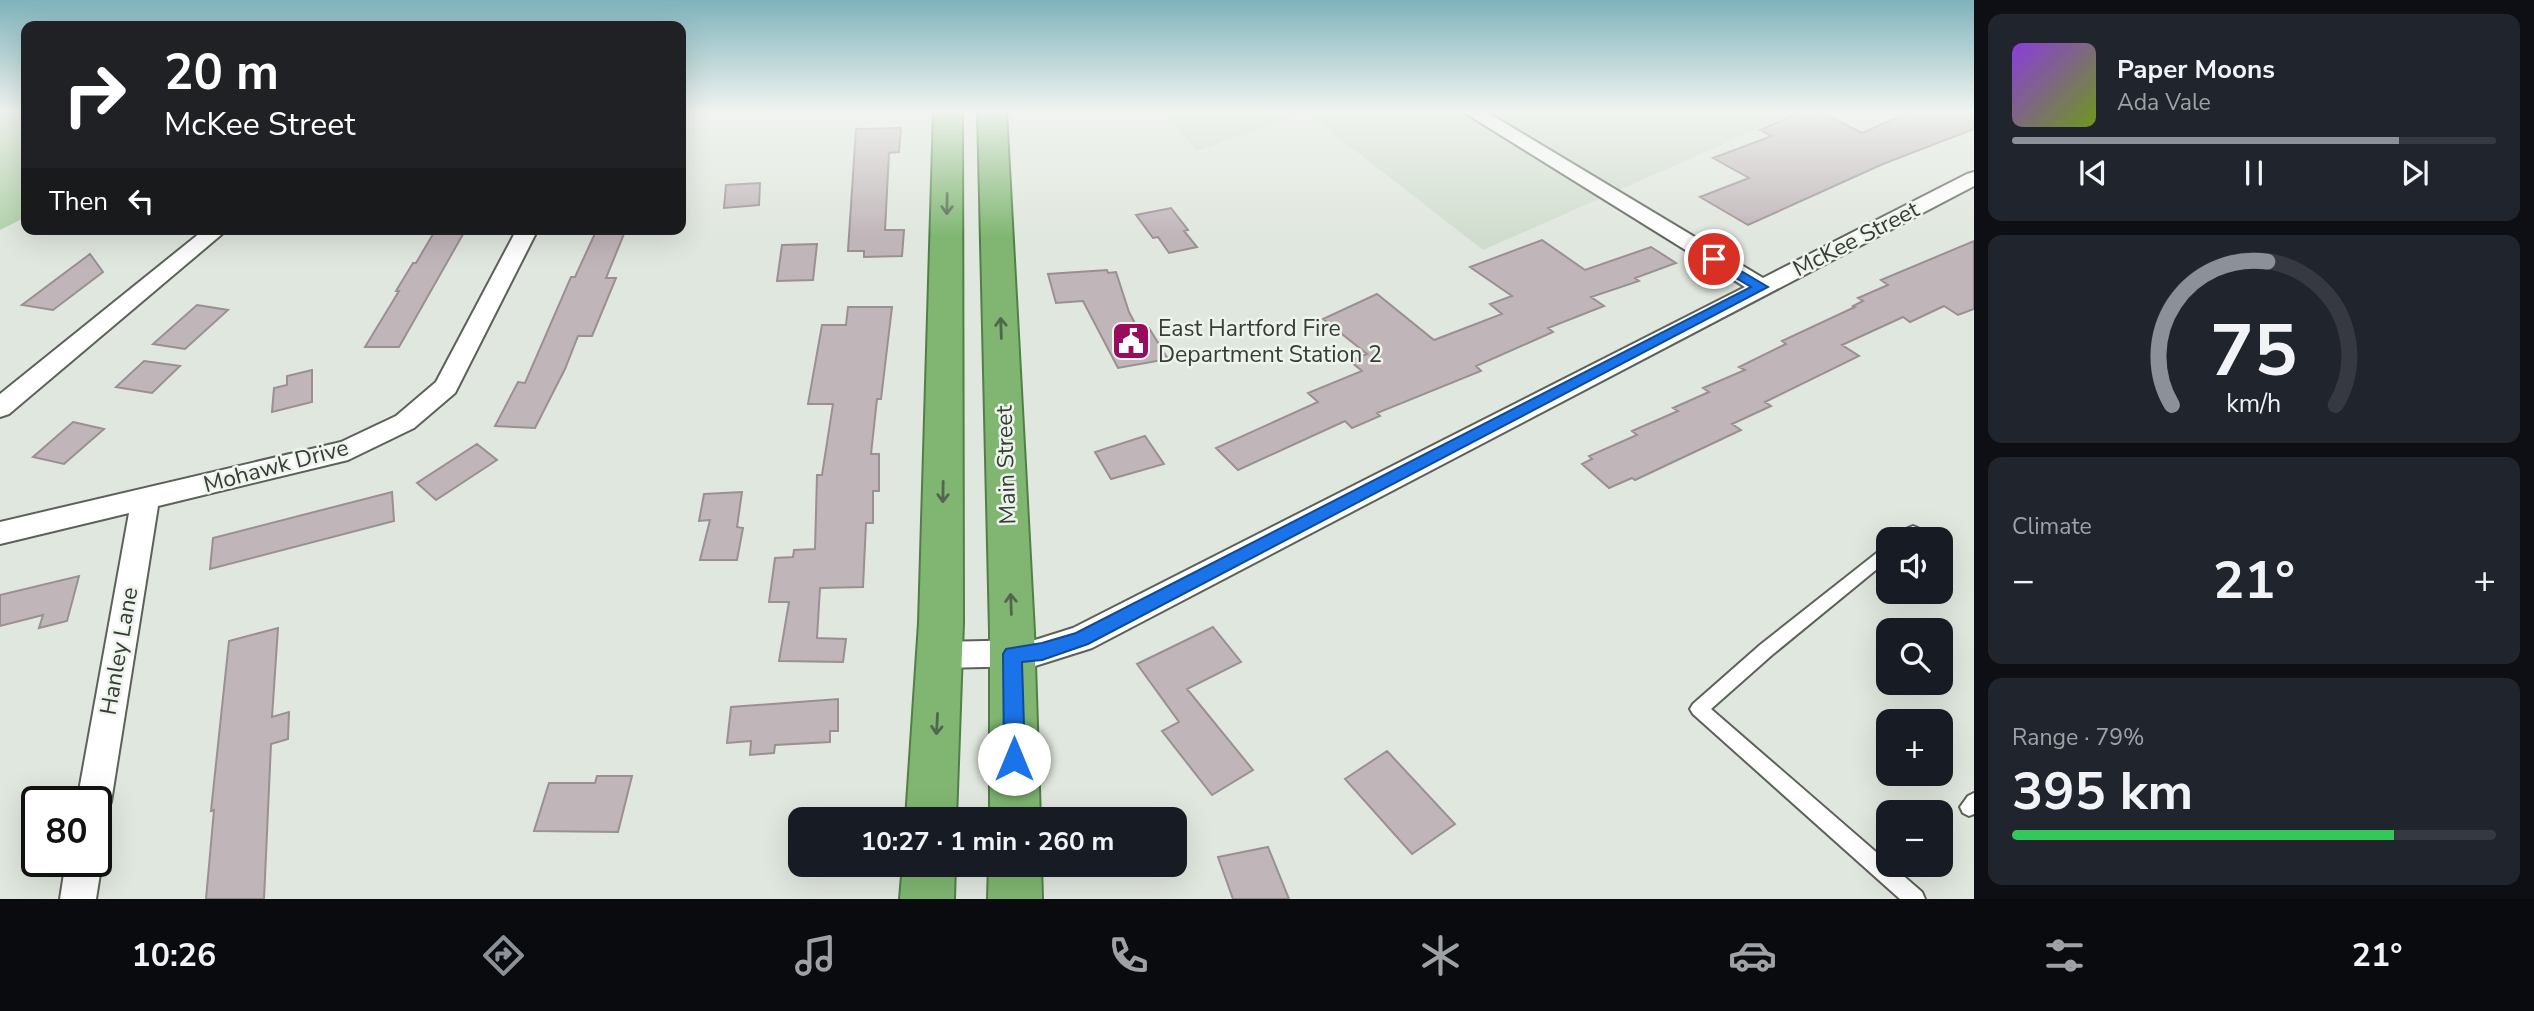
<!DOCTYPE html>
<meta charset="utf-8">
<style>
:root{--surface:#171b24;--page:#20242c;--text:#f1f3f6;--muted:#9ea1a6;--line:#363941;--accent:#8c9099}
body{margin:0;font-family:"Nunito Sans",sans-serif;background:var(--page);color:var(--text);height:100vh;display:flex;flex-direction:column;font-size:26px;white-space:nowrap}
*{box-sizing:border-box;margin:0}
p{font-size:23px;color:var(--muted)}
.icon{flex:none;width:38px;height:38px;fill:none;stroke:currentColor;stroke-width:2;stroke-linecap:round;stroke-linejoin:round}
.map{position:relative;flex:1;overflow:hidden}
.drawer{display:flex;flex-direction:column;gap:14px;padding:14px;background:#0d0f14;width:560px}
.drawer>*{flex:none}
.hud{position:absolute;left:21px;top:21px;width:665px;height:214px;border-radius:14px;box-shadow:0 7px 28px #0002;background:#202124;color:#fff;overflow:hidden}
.controls{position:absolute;left:1876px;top:527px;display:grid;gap:14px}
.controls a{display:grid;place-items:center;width:77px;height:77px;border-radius:14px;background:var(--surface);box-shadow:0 7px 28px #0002;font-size:35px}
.speed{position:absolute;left:21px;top:786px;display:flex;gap:14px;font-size:35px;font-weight:700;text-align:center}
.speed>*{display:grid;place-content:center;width:91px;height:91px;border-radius:50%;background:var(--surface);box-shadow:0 7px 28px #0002;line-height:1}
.speed .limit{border:4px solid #111;border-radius:10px;background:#fff;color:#111}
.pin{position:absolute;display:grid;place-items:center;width:60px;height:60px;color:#fff;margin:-30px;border:4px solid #fff;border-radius:50%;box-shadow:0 2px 7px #0007}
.me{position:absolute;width:77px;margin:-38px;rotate:0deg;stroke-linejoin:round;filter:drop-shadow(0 0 5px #0008)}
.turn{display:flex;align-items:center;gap:24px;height:147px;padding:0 28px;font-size:32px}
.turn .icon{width:91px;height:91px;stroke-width:2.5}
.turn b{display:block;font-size:49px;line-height:60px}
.then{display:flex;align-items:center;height:66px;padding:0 28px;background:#0003;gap:14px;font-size:26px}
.big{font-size:52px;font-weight:700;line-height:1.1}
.drawer .card{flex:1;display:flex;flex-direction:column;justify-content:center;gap:10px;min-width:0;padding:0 24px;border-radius:14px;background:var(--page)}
.drawer .dial{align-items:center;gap:0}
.dial svg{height:182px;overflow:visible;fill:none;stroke:var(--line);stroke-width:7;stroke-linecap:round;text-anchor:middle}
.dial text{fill:var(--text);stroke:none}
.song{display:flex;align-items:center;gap:21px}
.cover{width:84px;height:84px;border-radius:10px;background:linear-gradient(135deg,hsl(270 70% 55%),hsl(80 70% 35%))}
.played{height:7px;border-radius:4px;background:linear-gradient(90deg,var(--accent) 80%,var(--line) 80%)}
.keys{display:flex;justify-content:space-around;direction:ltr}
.heat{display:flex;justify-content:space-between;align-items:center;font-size:38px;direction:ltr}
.charge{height:10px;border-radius:5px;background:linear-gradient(90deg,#34c759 79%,var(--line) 0)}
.trip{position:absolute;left:788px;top:807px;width:399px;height:70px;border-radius:14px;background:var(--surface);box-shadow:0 7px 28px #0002;font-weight:700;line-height:70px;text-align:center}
.tab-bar{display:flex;height:112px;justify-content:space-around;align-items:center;background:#090b0e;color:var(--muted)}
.tab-bar .icon{width:49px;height:49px}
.tab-bar .active{color:var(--accent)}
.tab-bar b{font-size:32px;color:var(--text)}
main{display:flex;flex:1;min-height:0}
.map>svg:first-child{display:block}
.built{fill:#d0ddce}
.green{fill:#b1d2a9}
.building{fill:#c0b5b9;stroke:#9a8f93;stroke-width:2}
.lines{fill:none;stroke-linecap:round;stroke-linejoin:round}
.service-casing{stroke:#5c625a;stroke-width:4}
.minor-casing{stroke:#5c625a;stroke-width:4}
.trunk-casing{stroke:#527f47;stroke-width:4}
.service{fill:#fff;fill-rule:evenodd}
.minor{fill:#fff;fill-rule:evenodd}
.trunk{fill:#80b672;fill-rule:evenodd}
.oneway{stroke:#51664c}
.route{fill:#1a73e8;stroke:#114b97;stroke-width:2}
.labels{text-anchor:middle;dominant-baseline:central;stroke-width:5;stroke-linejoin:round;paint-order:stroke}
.street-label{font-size:23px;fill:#383b37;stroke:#edf4eb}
.poi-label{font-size:23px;fill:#383b37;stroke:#edf4eb;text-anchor:start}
</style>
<main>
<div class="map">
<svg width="1974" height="899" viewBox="0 0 1974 899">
<rect width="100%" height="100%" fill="#e0e7de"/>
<path class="built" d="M 1163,111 L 1798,111 L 1483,250 L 1307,113 L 1197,151 Z"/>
<path class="green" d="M 0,111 L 26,111 L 26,217 L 0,230 Z"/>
<path class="building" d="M 1803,111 L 1819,111 L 1862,133 L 1912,111 L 1974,111 L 1974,129 L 1883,164 L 1748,225 L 1700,197 L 1749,178 L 1713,158 L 1772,136 L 1760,130 Z
M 901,128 L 899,152 L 889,153 L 885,230 L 904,230 L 902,256 L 864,257 L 864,251 L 848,251 L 856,129 Z
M 760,183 L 759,205 L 724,208 L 726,185 Z
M 1171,208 L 1188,230 L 1184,231 L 1197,247 L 1169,253 L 1158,237 L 1153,238 L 1136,215 Z
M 436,229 L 466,229 L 399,347 L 365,347 L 399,291 L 396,291 L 413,263 L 416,263 Z
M 597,229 L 626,229 L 606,278 L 616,278 L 592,336 L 578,336 L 565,369 L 535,428 L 495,426 L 518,382 L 525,383 L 571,277 L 575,277 Z
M 1542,240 L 1585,270 L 1651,247 L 1676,263 L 1635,278 L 1639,281 L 1591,297 L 1604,306 L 1548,328 L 1553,332 L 1476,366 L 1481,371 L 1377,413 L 1380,416 L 1352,428 L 1345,421 L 1238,470 L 1216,448 L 1318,402 L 1308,393 L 1362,371 L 1350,361 L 1367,354 L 1323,319 L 1377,294 L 1434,340 L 1502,314 L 1490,304 L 1512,296 L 1470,267 Z
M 1974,241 L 1974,309 L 1958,315 L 1944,306 L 1910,322 L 1903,317 L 1842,345 L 1859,356 L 1765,402 L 1771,406 L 1732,424 L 1741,430 L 1635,480 L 1632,478 L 1609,488 L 1582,464 L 1592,459 L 1589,456 L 1637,435 L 1632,431 L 1678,411 L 1673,408 L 1709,392 L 1703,388 L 1745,370 L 1739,367 L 1786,344 L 1782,341 L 1855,307 L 1853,306 L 1863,301 L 1858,298 L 1888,285 L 1881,280 Z
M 817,244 L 813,280 L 777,281 L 782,245 Z
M 90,254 L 103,272 L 53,310 L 22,305 Z
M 1107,270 L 1108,273 L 1116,272 L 1129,312 L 1138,329 L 1149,328 L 1168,359 L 1118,368 L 1083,301 L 1056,303 L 1048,274 Z
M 197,305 L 228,310 L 185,349 L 153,344 Z
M 848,307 L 892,307 L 881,399 L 877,399 L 871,454 L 879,454 L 879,491 L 873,491 L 873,523 L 866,523 L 863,587 L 820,588 L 817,638 L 846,639 L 843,662 L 779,661 L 789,602 L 769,602 L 775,558 L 793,557 L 794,550 L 815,549 L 817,475 L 822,475 L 833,404 L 808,404 L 822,325 L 846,325 Z
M 144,361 L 180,366 L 152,393 L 116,387 Z
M 312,370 L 312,402 L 272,412 L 274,388 L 287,385 L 287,376 Z
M 73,422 L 104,429 L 64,464 L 33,457 Z
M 1145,436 L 1164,464 L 1111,479 L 1095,452 Z
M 477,444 L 497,460 L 436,500 L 417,483 Z
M 392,492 L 394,521 L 210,569 L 213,538 Z
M 742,492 L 737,527 L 743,528 L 737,560 L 700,560 L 710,520 L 699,521 L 704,494 Z
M 79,576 L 67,621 L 39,628 L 43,615 L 0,626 L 0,595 Z
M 1213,627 L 1241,662 L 1187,689 L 1253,770 L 1212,795 L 1162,731 L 1179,722 L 1137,664 Z
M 278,628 L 272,717 L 289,712 L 288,739 L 271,744 L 264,899 L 206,899 L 214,810 L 211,811 L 229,641 Z
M 838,699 L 838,731 L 830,731 L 830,742 L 775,745 L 774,753 L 750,755 L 751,741 L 727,743 L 731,707 Z
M 1387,751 L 1455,824 L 1412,854 L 1345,779 Z
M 597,776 L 632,776 L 618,832 L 534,831 L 549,783 L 595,783 Z
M 1268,847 L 1289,899 L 1233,899 L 1218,857 Z"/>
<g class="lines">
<defs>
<path id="service" d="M 1913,526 L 1918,528 L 1920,532 L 1915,539 L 1897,539 L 1908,528 Z
M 1888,546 L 1888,560 L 1772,655 L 1711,709 L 1922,892 L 1925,899 L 1900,899 L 1693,714 L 1690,709 L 1693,704 L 1760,645 L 1883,548 Z
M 1974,793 L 1974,814 L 1969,816 L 1963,813 L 1960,807 L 1968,796 Z"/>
<path id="minor" d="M 1462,111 L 1485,111 L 1763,278 L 1967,174 L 1974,172 L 1974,186 L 1092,648 L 1035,666 L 940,668 L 929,664 L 925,655 L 929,646 L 940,642 L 1035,640 L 1073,628 L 1745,287 Z
M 205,229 L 228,229 L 9,414 L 0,417 L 0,394 Z
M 517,229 L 538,229 L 455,393 L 414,428 L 348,460 L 158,506 L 111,802 L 106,814 L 96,817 L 96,802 L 77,802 L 129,513 L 0,544 L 0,522 L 341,442 L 396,416 L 436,382 Z
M 96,848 L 102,861 L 96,899 L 60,899 L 66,861 L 96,861 Z"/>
<path id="trunk" d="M 934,111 L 962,111 L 963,623 L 956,819 L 906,819 L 919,623 Z
M 978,111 L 1006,111 L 1034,632 L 1040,819 L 990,819 L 990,632 Z
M 903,864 L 955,864 L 954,899 L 900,899 Z
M 989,864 L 1041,864 L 1042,899 L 988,899 Z"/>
</defs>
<use href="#service" class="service-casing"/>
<use href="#minor" class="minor-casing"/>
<use href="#trunk" class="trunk-casing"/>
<use href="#service" class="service"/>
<use href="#minor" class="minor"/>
<use href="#trunk" class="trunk"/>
</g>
<defs><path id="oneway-shaft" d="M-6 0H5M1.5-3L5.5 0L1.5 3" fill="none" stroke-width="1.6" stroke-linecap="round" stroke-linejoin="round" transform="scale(1.75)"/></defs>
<g class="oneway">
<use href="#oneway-shaft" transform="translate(947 204) rotate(91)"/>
<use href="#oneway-shaft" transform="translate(1001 328) rotate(-92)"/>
<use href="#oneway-shaft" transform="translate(943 492) rotate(91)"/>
<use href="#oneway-shaft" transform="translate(1011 604) rotate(-92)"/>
<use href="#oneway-shaft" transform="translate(937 724) rotate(93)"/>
</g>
<linearGradient id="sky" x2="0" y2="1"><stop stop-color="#7fb3bb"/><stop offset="0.47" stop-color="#f1f4f0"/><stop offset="1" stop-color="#f1f4f0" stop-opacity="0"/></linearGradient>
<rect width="1974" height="237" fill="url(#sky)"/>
<path class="route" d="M 1714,255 L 1768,287 L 1088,644 L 1042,660 L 1022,662 L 1025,759 L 1022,765 L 1014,768 L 1007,765 L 1004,759 L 1003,654 L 1006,649 L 1042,643 L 1076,633 L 1751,287 L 1709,262 L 1707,259 Z"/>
<defs>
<symbol id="civic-square" viewBox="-11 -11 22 22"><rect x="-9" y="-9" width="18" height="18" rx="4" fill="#990b5d" stroke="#edf4eb"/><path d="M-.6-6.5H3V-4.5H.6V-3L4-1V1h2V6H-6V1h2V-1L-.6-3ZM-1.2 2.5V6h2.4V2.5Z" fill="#fff"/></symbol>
</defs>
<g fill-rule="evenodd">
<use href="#civic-square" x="1109" y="319" width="44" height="44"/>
</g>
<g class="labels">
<g class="street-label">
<text transform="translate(1856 239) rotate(-27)">McKee Street</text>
<text transform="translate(1006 465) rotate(-92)">Main Street</text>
<text transform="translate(276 466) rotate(-15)">Mohawk Drive</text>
<text transform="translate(119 651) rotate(-80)">Hanley Lane</text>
</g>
<g class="poi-label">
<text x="1158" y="328">East Hartford Fire<tspan x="1158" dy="26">Department Station 2</tspan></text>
</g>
</g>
</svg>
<div class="controls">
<a><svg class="icon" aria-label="sound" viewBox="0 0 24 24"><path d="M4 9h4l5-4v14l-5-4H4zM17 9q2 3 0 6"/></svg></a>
<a><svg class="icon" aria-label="search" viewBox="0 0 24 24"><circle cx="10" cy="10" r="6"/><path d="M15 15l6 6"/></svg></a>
<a>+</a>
<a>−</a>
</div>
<div class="speed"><div class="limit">80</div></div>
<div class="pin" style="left:1714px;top:259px;background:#d93025"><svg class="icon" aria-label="arrive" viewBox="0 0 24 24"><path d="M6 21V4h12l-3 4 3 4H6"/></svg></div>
<svg class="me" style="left:1014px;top:759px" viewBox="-20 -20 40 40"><circle r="19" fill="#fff"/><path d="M0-13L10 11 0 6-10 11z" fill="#1a73e8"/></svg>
<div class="trip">10:27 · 1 min · 260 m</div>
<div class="hud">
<div class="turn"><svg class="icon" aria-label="right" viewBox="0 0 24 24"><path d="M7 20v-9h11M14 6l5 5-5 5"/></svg><div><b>20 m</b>McKee Street</div></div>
<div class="then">Then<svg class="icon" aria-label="left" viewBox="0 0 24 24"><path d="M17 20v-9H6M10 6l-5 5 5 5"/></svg></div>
</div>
</div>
<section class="drawer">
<div class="card">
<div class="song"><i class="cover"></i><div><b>Paper Moons</b><p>Ada Vale</p></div></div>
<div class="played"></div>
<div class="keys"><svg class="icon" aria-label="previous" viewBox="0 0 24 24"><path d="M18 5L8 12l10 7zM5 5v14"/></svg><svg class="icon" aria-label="pause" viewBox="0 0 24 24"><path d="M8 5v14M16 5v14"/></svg><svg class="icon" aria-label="next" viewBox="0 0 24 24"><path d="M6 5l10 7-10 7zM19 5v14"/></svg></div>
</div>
<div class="card dial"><svg viewBox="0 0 100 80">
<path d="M14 69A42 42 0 1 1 86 69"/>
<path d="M14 69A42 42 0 0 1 56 6" stroke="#8c9099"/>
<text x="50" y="56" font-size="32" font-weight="700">75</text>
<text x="50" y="72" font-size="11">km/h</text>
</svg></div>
<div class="card"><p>Climate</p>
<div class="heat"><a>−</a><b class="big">21°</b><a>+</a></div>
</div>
<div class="card"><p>Range · 79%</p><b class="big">395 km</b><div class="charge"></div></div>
</section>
</main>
<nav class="tab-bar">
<b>10:26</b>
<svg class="icon active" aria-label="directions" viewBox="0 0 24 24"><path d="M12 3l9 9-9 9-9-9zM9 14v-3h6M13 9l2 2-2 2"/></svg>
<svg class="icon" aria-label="music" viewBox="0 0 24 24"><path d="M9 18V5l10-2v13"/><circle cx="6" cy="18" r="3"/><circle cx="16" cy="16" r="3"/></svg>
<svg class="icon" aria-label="phone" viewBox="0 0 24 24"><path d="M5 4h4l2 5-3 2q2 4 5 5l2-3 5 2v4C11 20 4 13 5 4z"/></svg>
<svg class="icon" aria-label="climate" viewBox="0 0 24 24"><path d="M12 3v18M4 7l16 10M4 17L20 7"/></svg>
<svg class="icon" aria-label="car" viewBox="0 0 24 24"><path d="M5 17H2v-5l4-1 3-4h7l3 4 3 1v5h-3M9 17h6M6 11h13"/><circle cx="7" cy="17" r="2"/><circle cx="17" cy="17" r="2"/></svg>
<svg class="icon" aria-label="filters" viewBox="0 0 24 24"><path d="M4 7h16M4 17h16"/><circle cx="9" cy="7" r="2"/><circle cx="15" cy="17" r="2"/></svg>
<b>21°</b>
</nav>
